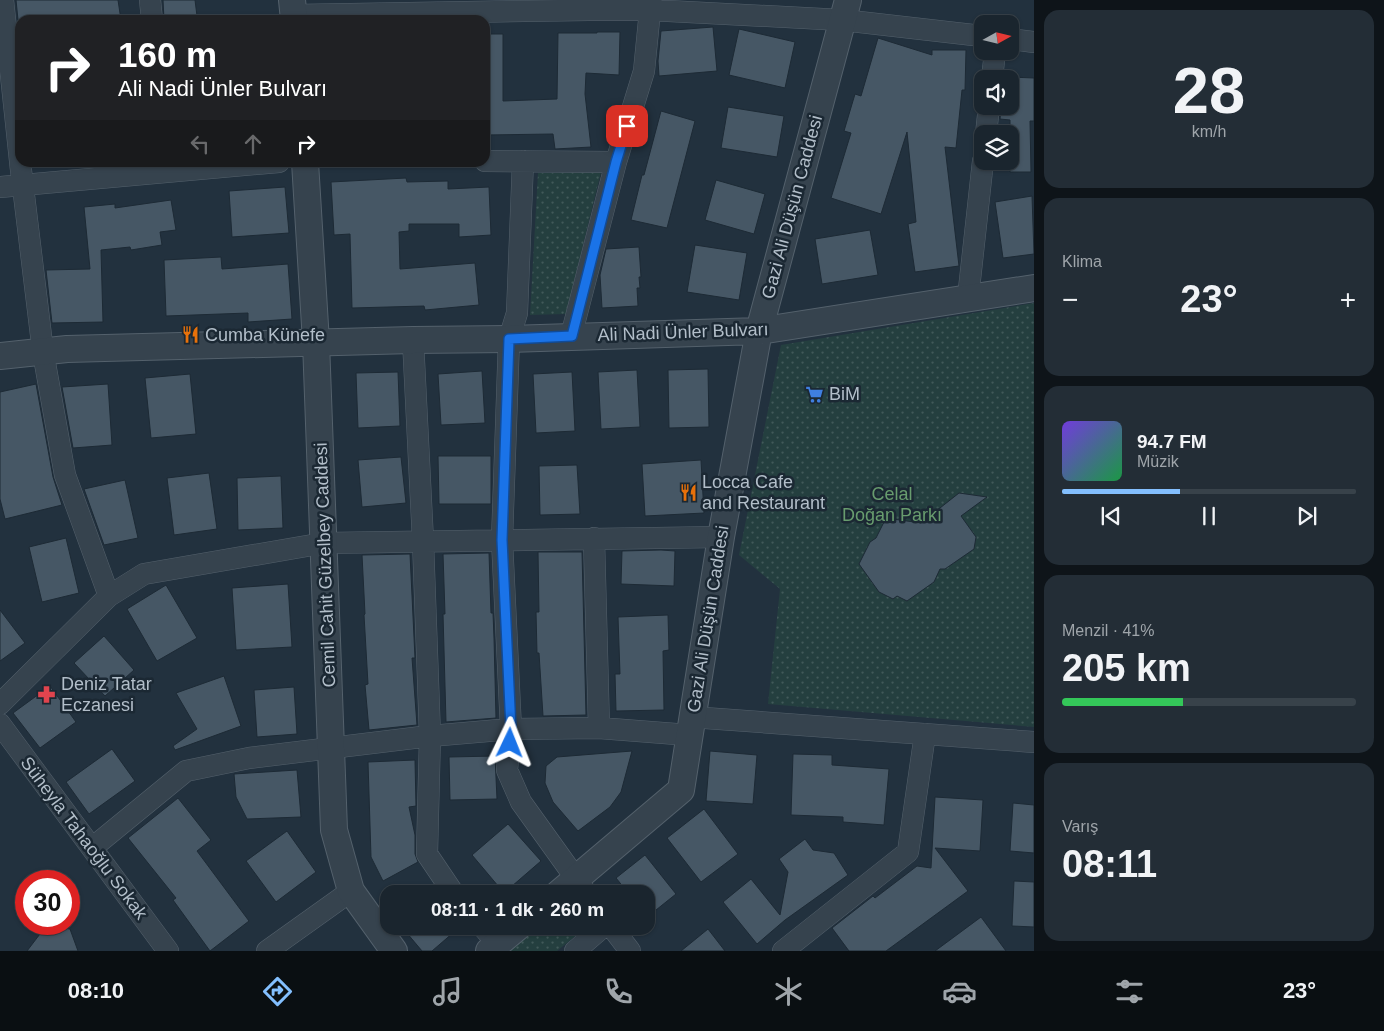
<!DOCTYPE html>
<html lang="tr">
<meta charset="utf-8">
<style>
:root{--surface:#1a252e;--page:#232d36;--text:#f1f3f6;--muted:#9fa5aa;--line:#38424a;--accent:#83bffe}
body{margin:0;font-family:Helvetica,sans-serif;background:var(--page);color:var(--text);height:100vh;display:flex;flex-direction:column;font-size:19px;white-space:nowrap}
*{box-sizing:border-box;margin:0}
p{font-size:16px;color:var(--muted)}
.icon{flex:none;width:28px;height:28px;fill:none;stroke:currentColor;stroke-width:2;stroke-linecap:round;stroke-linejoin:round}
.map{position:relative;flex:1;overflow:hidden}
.drawer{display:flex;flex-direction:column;gap:10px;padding:10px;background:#0e1419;width:350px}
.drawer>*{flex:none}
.hud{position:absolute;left:15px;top:15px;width:475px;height:152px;border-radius:15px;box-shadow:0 1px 4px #0004,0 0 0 1px var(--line);background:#202124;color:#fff;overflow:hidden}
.needle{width:32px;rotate:82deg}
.buttons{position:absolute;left:974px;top:15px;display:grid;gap:10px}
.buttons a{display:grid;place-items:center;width:45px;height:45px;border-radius:10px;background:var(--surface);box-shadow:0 1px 4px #0004,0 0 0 1px var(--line);font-size:25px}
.speed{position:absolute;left:15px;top:870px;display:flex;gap:10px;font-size:25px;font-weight:700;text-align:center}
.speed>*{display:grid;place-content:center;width:65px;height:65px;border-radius:50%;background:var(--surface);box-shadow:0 1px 4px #0004,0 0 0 1px var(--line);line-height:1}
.speed .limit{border:8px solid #d22;background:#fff;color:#111}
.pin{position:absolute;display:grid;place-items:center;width:42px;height:42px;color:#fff;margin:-21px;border-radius:10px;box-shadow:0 2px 8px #0006}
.me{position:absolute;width:55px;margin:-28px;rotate:2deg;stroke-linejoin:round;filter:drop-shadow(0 0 4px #0008)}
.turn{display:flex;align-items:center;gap:18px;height:105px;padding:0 20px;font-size:22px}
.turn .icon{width:65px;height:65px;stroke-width:2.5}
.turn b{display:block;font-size:35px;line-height:42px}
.lanes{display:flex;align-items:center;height:48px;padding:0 20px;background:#0003;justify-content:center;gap:25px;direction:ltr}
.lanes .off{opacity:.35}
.big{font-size:38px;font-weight:800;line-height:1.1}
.drawer .tile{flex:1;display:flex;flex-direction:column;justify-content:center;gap:8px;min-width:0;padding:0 18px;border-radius:15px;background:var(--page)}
.drawer .dial{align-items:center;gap:0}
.dial b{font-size:65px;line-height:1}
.song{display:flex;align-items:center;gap:15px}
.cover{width:60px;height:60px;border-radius:8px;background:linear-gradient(135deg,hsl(260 70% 55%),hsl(140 70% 35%))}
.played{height:5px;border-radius:2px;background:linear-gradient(90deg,var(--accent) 40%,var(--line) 40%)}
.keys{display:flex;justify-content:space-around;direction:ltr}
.heat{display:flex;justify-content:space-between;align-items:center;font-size:28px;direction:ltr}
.charge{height:8px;border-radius:4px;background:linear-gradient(90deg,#34c759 41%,var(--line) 0)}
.trip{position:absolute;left:380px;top:885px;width:275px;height:50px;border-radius:15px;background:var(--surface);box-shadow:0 1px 4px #0004,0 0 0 1px var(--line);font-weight:800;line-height:50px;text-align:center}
.dock{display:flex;height:80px;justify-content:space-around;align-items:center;background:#0a0f12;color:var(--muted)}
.dock .icon{width:35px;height:35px}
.dock .selected{color:var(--accent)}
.dock b{font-size:22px;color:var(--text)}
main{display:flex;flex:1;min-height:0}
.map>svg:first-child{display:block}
.grass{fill:url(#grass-dots)}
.building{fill:#465765;stroke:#1d2a35}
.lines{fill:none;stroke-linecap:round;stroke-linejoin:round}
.minor-casing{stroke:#54616c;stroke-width:22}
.tertiary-casing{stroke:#54616c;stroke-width:28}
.minor{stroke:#36434e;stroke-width:21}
.tertiary{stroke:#36434e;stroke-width:26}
.route-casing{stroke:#114b97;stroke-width:12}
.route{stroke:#1a73e8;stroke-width:9}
.labels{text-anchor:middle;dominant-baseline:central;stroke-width:5;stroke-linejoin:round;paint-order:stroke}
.street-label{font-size:18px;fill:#b2bec9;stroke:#1b2833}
.poi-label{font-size:18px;fill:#b2bec9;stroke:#1b2833;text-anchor:start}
.park-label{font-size:18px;fill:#689c6e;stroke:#1b2833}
</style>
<main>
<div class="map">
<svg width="1034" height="951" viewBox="0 0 1034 951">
<defs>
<pattern id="grass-dots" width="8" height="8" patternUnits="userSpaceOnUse" patternTransform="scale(1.25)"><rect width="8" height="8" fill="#243f3f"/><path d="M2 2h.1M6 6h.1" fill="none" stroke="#415959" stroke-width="1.8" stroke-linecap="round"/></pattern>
</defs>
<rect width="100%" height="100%" fill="#22313e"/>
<path class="grass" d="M 601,172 L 566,314 L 530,315 L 538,173 Z
M 1034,303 L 1034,727 L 768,704 L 780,589 L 739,555 L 781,345 Z
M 538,926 L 573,926 L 579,933 L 557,951 L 509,951 Z"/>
<path class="building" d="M 16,0 L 118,0 L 121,20 L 18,20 Z
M 163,0 L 195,0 L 197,16 L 164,20 Z
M 713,27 L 717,71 L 659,76 L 658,61 L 661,31 Z
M 739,29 L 795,42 L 785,88 L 729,75 Z
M 597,32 L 620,32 L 619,75 L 586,73 L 585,94 L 591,147 L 555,149 L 553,134 L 485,135 L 485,34 L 503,34 L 503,101 L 557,99 L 558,33 L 597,33 Z
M 878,38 L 932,55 L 932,50 L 966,50 L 965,90 L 962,90 L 956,148 L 945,147 L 959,266 L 915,272 L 908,224 L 916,222 L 907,132 L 881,214 L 831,198 L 851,133 L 844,131 L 855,94 L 861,96 Z
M 1010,77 L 1034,78 L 1034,121 L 1030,121 L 1031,172 L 1010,172 L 1010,120 L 1000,119 L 1001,106 L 1010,106 Z
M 728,107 L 784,116 L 777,157 L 721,148 Z
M 661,111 L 695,121 L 667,228 L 631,220 L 642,175 L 644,175 Z
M 406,178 L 407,182 L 448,181 L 448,189 L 489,187 L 491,235 L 459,237 L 459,224 L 409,224 L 409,231 L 399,232 L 400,269 L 475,263 L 479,305 L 425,310 L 424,306 L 352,308 L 350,234 L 334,235 L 331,182 Z
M 716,180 L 765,194 L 754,234 L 705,220 Z
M 285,187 L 289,233 L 232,237 L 229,191 Z
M 1032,196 L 1034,254 L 1003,258 L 995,202 Z
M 171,200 L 176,230 L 160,232 L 162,245 L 131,250 L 130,247 L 101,250 L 103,322 L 52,323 L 46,270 L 90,269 L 84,207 L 115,204 L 115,208 Z
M 870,230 L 878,275 L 822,284 L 815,239 Z
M 695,245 L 747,253 L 739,300 L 687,292 Z
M 639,247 L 641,277 L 639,277 L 640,288 L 637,288 L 638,306 L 602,308 L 600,275 L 606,249 Z
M 221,257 L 222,269 L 288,264 L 292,319 L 248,322 L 248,313 L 166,316 L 164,260 Z
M 708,369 L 709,427 L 669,428 L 668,370 Z
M 637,370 L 640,427 L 601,429 L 598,372 Z
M 482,371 L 485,423 L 441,425 L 438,374 Z
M 398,372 L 400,426 L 358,428 L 356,373 Z
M 572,372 L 575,431 L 536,433 L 533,374 Z
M 190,374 L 196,434 L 151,438 L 145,378 Z
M 36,384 L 53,477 L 62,505 L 5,519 L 0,499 L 0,392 Z
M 108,384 L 112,445 L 73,448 L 62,387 Z
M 438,456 L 491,456 L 491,504 L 439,504 Z
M 401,457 L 406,503 L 362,507 L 358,460 Z
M 701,460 L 704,513 L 645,516 L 642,464 Z
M 577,465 L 580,514 L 540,515 L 539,466 Z
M 209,473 L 217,529 L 174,535 L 167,478 Z
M 281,476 L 283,528 L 238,530 L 237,478 Z
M 125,480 L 138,538 L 104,545 L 84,489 Z
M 959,493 L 987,497 L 961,516 L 976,537 L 974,549 L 945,569 L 940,569 L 934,582 L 907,601 L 897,596 L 893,599 L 879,592 L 859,564 L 870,542 L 876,538 L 886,518 L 921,523 Z
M 66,538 L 79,593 L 42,602 L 29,547 Z
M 661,550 L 675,551 L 674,586 L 621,584 L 622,551 Z
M 538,552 L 582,552 L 586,715 L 543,716 L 539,653 L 537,653 L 536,612 L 539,612 Z
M 489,553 L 491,613 L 493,613 L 494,638 L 496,718 L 446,722 L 443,614 L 445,614 L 443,554 Z
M 410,554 L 415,658 L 412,658 L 417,725 L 369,730 L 365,685 L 368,684 L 364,615 L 365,614 L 362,555 Z
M 288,584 L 292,647 L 236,650 L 232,588 Z
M 166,585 L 197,638 L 157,661 L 127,609 Z
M 0,610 L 25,643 L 0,661 Z
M 668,615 L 669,650 L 663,651 L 664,710 L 616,711 L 615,674 L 620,674 L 618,617 Z
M 104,636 L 134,670 L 105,696 L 74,663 Z
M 224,676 L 241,726 L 175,750 L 173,746 L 197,729 L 176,693 Z
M 50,686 L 76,722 L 40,748 L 13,713 Z
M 294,687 L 297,734 L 257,737 L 254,690 Z
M 112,749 L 135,781 L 89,814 L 66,782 Z
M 632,751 L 621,792 L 610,807 L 578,831 L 553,802 L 545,783 L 546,766 L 557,757 Z
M 710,751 L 757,755 L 753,804 L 706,801 Z
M 793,754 L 832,755 L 832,765 L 889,769 L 884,825 L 843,822 L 843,817 L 791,815 Z
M 495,756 L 497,799 L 450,800 L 449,757 Z
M 415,760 L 416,806 L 409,807 L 415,835 L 415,854 L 418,862 L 383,881 L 371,857 L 368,762 Z
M 297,770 L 301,817 L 247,819 L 236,797 L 234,774 Z
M 935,797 L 983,800 L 980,851 L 935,848 L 968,891 L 886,951 L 849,951 L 832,928 L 873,896 L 875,898 L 917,866 L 931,868 Z
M 178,798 L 211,840 L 197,851 L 249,921 L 210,951 L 173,900 L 176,898 L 128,838 Z
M 1013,803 L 1034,805 L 1034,853 L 1010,851 Z
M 704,809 L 738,854 L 701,882 L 667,838 Z
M 508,824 L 541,861 L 504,893 L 472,855 Z
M 287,831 L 316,872 L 276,902 L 246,861 Z
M 805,839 L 813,850 L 834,853 L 848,875 L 785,920 L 757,944 L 723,902 L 751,879 L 780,915 L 788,872 L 779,859 Z
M 645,855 L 676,894 L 646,918 L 646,894 L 629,894 L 616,878 Z
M 1014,881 L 1034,882 L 1034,927 L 1012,926 Z
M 981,917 L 1006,951 L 935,951 Z
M 46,926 L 70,929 L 78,951 L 27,951 Z
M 401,926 L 461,926 L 432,951 L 422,951 Z
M 708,929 L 725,951 L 681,951 Z"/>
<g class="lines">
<defs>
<path id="minor" d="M 3,0 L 20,161
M 150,0 L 152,20
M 293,15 L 589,10 L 649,10 L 842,20 L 982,36
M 1010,39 L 1034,42
M 992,79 L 995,51
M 986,134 L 989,106
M 485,161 L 616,162
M 523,161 L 517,313 L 509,339 L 502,540 L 511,729 L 507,770 L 521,802 L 587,894
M 20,162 L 43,352 L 65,475 L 109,596
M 0,187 L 279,162
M 968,298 L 983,161
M 571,336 L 616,162 L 644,71 L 651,0
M 413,340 L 423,541 L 430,736 L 427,854 L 454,894
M 594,538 L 599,728
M 0,704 L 109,596 L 144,574 L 324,543 L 721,537
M 691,717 L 1034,742
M 0,724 L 168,951
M 92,848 L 186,771 L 249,758 L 430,736 L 511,729 L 599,728 L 689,735
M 482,926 L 498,944
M 611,926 L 630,951
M 267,951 L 351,891
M 575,951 L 604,926
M 783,951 L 908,852 L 925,734"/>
<path id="tertiary" d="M 292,0 L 294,20
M 305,162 L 316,342 L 334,830 L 351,891 L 394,951
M 0,356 L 67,349 L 413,340 L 509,339 L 759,331 L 1034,288
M 558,894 L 681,790 L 721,537 L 759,331 L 848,0
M 489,951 L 519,926"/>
</defs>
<use href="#minor" class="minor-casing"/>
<use href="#tertiary" class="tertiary-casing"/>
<use href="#minor" class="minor"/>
<use href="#tertiary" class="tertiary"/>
</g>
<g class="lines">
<defs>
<path id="route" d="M 510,743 L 511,729 L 502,540 L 509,339 L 572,336 L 616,162 L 627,126"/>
</defs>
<use href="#route" class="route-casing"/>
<use href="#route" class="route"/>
</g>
<defs>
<symbol id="restaurant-bare" viewBox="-9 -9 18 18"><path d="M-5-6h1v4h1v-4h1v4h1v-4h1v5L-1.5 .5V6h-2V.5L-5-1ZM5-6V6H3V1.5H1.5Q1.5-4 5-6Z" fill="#e8710a" stroke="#1b2833" stroke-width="2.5" paint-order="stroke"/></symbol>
<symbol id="supermarket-bare" viewBox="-9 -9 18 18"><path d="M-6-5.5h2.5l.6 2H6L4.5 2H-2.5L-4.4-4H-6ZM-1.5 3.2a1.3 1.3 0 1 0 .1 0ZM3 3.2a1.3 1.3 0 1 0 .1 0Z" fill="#3f7fe0" stroke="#1b2833" stroke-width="2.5" paint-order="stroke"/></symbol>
<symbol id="pharmacy-bare" viewBox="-9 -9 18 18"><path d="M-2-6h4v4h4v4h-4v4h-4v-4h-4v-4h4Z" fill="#e0444e" stroke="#1b2833" stroke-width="2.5" paint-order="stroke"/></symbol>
</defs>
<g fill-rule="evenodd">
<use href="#restaurant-bare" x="178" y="322" width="25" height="25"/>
<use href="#supermarket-bare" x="802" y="382" width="25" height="25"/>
<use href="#restaurant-bare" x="676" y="480" width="25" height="25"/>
<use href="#pharmacy-bare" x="34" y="682" width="25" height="25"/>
</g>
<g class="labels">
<g class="street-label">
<text transform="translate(792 207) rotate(-75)">Gazi Ali Düşün Caddesi</text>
<text transform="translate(683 332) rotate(-2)">Ali Nadi Ünler Bulvarı</text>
<text transform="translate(325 565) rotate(-92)">Cemil Cahit Güzelbey Caddesi</text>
<text transform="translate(708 619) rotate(-81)">Gazi Ali Düşün Caddesi</text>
<text transform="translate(84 838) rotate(53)">Süheyla Tahaoğlu Sokak</text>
</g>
<g class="poi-label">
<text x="205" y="335">Cumba Künefe</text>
<text x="829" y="394">BiM</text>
<text x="702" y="482">Locca Cafe<tspan x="702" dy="21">and Restaurant</tspan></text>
<text x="61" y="684">Deniz Tatar<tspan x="61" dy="21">Eczanesi</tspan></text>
</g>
<g class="park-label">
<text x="892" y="494">Celal<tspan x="892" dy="21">Doğan Parkı</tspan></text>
</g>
</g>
</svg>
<div class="buttons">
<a><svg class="needle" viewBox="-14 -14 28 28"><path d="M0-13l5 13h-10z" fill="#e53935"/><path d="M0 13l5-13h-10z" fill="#9fa5aa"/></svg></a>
<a><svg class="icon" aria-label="sound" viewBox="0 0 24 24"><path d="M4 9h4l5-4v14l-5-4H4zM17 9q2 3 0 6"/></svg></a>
<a><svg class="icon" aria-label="layers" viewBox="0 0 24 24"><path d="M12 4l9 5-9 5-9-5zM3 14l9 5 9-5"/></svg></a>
</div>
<div class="speed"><div class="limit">30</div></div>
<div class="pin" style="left:627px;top:126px;background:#d93025"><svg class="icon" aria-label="arrive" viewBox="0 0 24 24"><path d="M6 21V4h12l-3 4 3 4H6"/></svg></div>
<svg class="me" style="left:510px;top:743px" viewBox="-20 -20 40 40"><path d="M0-17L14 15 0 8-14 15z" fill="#1a73e8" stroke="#fff" stroke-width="4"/></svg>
<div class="trip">08:11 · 1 dk · 260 m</div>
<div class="hud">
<div class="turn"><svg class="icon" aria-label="right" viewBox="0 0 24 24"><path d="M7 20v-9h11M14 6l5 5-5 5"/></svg><div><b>160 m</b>Ali Nadi Ünler Bulvarı</div></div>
<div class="lanes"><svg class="icon off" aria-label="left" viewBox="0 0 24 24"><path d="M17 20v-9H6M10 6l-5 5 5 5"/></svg><svg class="icon off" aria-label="ahead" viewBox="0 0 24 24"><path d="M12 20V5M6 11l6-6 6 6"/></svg><svg class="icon" aria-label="right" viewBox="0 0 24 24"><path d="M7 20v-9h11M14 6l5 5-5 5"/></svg></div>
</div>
</div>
<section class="drawer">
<div class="tile dial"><b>28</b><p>km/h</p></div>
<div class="tile"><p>Klima</p>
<div class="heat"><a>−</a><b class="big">23°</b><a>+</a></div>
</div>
<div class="tile">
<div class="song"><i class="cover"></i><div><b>94.7 FM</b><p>Müzik</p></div></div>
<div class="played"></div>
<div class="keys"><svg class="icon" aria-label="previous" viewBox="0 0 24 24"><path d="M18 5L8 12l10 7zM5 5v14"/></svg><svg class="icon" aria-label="pause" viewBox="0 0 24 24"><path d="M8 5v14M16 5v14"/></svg><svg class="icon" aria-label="next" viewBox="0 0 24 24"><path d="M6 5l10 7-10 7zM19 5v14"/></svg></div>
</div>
<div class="tile"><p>Menzil · 41%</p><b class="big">205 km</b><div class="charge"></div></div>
<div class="tile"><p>Varış</p><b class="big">08:11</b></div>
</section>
</main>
<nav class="dock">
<b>08:10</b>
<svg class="icon selected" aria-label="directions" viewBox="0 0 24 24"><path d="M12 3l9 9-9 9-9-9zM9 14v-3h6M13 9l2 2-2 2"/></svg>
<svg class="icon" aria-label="music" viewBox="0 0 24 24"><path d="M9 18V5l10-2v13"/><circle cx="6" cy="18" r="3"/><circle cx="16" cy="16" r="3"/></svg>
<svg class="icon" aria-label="phone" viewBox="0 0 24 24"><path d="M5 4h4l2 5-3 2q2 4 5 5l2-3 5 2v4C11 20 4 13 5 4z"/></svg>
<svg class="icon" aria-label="climate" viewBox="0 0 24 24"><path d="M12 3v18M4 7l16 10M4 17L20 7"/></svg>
<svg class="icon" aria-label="car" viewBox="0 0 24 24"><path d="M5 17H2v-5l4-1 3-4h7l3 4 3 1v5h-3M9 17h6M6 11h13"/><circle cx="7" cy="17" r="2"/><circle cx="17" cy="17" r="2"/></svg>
<svg class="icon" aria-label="filters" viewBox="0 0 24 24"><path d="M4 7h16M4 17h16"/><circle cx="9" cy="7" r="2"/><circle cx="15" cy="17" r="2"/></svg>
<b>23°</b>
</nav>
